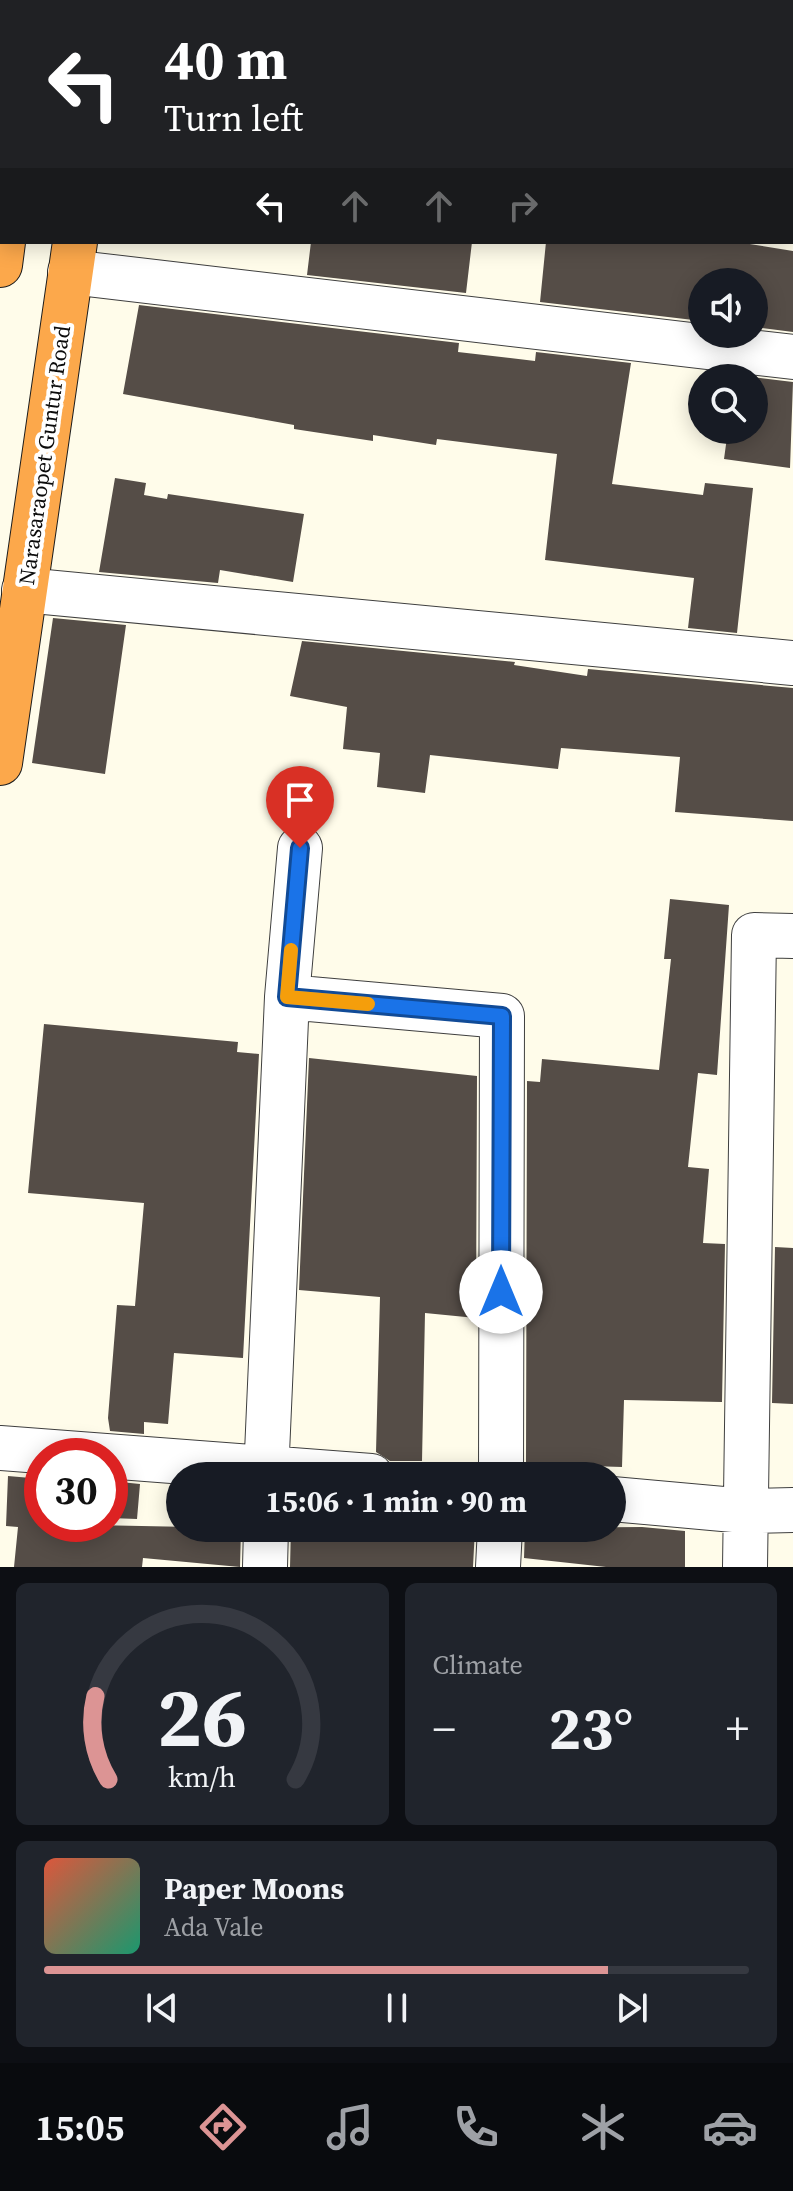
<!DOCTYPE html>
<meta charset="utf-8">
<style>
:root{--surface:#171b24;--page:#20242c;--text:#f1f3f6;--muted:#9ea1a6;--line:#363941;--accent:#dc9494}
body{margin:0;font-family:"Source Serif 4",serif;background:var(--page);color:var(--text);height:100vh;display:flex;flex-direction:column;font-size:30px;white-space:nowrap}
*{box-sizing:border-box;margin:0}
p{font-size:26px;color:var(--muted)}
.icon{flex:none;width:44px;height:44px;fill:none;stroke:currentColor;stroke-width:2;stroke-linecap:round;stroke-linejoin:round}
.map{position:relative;height:1567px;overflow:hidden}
.drawer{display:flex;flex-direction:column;gap:16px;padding:16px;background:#0d0f14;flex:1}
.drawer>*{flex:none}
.hud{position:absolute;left:0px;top:0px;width:794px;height:244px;box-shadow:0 4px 20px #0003;background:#202124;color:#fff;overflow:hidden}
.tools{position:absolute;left:688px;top:268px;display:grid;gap:16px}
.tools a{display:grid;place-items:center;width:80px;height:80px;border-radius:50%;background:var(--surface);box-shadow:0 4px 20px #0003;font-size:40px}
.speed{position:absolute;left:24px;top:1438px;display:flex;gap:16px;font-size:40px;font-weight:700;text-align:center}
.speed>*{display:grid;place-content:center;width:104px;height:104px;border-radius:50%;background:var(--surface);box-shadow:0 4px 20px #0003;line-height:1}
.speed .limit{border:12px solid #d22;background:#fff;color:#111}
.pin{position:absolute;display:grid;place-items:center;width:68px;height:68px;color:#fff;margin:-82px -34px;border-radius:50% 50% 50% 0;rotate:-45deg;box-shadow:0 0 8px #0007}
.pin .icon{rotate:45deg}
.me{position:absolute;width:88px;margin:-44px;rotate:0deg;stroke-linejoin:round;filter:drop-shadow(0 0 6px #0008)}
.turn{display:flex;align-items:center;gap:28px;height:168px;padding:0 32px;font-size:36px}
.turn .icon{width:104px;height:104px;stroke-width:2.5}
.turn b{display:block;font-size:56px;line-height:68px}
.lanes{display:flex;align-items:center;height:76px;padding:0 32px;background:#0003;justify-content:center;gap:40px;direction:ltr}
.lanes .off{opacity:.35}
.big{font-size:60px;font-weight:700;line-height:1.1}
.drawer .tile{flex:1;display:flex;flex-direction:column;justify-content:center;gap:12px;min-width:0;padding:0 28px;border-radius:12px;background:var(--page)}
.drawer .dial{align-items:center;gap:0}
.dial svg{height:208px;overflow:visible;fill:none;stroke:var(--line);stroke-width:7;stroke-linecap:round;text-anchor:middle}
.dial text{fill:var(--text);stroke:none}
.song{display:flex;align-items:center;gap:24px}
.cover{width:96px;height:96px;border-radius:12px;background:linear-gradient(135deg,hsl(10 70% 55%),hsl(160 70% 35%))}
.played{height:8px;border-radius:4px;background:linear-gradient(90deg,var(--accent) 80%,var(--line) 80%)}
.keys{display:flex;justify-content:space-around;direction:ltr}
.heat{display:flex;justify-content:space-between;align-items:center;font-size:44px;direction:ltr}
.drawer .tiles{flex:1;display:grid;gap:16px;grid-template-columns:1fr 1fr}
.tile:last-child{grid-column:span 2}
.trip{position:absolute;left:166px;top:1462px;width:460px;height:80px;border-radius:40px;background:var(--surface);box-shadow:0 4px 20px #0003;font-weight:700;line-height:80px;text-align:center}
.dock{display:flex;height:128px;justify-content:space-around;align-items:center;background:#090b0e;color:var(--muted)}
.dock .icon{width:56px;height:56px}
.dock .current{color:var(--accent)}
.dock b{font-size:36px;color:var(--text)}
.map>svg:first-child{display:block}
.building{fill:#554d47}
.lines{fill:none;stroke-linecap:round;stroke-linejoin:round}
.minor-casing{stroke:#3f3f3f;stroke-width:46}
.highway-casing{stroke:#1d1d1d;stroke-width:46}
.minor{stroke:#fff;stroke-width:44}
.highway{stroke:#fca84b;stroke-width:44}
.route-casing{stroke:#114b97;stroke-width:20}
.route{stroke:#1a73e8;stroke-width:14}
.slow{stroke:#f59e0b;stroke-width:14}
.labels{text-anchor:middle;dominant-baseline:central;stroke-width:8;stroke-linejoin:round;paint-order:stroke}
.street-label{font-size:22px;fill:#0c0c0c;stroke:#fff}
</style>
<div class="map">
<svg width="793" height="1567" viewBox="0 0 793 1567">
<rect width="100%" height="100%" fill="#fffcea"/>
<path class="building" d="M 311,242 L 472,242 L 466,293 L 307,275 Z
M 546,242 L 737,242 L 793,251 L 793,332 L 754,327 L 754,282 L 702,282 L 702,321 L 540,302 Z
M 139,305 L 459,343 L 458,352 L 535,361 L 536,352 L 631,363 L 612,484 L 703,495 L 705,483 L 753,488 L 737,633 L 688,628 L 694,578 L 545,560 L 557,454 L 437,439 L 436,445 L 373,435 L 373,441 L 294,429 L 294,425 L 123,394 Z
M 736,375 L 793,382 L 790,468 L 724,459 L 728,430 L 754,430 L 754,378 Z
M 115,478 L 146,483 L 144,495 L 167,499 L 168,494 L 304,514 L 293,582 L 220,570 L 218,583 L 99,572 Z
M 53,618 L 126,625 L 105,774 L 32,763 Z
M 302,641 L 515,662 L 514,665 L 587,676 L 588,669 L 793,688 L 793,821 L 675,812 L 680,757 L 561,748 L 558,769 L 430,755 L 425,793 L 377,787 L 380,753 L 343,749 L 347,707 L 290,696 Z
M 670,899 L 729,905 L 717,1075 L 698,1073 L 688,1167 L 709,1169 L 703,1243 L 725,1244 L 722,1402 L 624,1400 L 622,1467 L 526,1464 L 527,1081 L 540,1082 L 542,1059 L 659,1070 L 671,959 L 664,959 Z
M 44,1024 L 238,1042 L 237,1052 L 259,1054 L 243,1358 L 174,1353 L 168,1424 L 144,1422 L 144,1434 L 110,1431 L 108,1418 L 117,1305 L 135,1306 L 144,1203 L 28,1193 Z
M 309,1058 L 477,1076 L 476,1318 L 425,1313 L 422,1461 L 390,1461 L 376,1452 L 380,1297 L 299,1290 Z
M 775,1247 L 793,1248 L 793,1404 L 772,1403 Z
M 8,1476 L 42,1479 L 42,1524 L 241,1528 L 240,1567 L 143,1558 L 142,1567 L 14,1567 L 18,1527 L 6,1526 Z
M 110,1481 L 140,1484 L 137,1519 L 110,1518 Z
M 642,1527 L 685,1531 L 685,1567 L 606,1567 L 524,1558 L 525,1528 Z
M 291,1528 L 475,1528 L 473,1567 L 290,1567 Z"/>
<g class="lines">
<defs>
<path id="minor" d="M 291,0 L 311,2
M 792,50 L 793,50
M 70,272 L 793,357
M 24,590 L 793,663
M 300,848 L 287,997 L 502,1016 L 501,1476
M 0,1448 L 371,1476
M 266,1476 L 287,997
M 612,1499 L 745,1511 L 793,1510
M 265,1567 L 266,1528
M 498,1567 L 500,1528
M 745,1567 L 754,935 L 793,936"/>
<path id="highway" d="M 38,2 L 38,0
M 107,2 L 108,0
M 0,265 L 3,242
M 0,763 L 75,242"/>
</defs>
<use href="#minor" class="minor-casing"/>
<use href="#highway" class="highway-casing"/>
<use href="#minor" class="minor"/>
<use href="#highway" class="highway"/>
</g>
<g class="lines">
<defs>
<path id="route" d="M 300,848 L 287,997 L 502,1016 L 501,1292"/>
</defs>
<use href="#route" class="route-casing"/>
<use href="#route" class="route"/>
<path class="slow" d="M 291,950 L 287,997 L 368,1004"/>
</g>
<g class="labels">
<g class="street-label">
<text transform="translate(44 455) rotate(-82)">Narasaraopet Guntur Road</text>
</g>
</g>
</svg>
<div class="tools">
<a><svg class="icon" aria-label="sound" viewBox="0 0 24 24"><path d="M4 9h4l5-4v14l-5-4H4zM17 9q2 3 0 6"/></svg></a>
<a><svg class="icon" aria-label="search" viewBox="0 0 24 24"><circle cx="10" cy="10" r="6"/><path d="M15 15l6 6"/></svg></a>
</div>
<div class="speed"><div class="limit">30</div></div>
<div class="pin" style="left:300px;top:848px;background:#d93025"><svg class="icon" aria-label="arrive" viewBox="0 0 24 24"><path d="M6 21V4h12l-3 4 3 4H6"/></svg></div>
<svg class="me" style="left:501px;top:1292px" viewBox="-20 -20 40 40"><circle r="19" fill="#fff"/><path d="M0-13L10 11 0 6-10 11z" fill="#1a73e8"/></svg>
<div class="trip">15:06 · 1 min · 90 m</div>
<div class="hud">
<div class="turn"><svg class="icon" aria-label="left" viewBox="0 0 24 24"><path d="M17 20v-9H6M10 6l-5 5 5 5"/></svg><div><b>40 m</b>Turn left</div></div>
<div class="lanes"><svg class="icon" aria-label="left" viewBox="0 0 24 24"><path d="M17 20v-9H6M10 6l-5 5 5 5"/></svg><svg class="icon off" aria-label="ahead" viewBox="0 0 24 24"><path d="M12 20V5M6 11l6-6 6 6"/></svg><svg class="icon off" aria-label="ahead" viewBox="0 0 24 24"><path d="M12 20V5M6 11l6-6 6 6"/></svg><svg class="icon off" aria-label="right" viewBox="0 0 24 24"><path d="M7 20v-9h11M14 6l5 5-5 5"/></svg></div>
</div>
</div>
<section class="drawer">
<div class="tiles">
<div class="tile dial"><svg viewBox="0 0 100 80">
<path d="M14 69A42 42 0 1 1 86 69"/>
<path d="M14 69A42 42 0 0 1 9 37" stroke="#dc9494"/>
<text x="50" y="56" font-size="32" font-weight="700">26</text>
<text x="50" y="72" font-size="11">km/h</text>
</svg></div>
<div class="tile"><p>Climate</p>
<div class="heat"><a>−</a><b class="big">23°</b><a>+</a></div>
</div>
<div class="tile">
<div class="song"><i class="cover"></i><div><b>Paper Moons</b><p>Ada Vale</p></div></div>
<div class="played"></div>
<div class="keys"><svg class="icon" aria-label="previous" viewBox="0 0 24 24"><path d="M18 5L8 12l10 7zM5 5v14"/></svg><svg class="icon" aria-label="pause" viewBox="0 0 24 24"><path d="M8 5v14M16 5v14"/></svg><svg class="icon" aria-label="next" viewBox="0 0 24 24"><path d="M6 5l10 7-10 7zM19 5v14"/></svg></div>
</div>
</div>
</section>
<nav class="dock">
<b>15:05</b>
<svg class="icon current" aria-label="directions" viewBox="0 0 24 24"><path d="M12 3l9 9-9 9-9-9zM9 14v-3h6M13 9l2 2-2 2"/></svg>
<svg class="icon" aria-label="music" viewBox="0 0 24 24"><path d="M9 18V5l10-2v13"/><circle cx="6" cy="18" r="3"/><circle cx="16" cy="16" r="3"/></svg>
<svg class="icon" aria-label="phone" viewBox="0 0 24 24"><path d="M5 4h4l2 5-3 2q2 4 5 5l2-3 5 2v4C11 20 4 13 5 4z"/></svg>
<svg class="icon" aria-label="climate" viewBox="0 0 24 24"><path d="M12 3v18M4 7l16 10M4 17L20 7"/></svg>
<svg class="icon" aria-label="car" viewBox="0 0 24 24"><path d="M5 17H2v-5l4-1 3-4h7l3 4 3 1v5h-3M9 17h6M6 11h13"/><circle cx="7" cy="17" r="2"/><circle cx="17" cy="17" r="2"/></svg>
</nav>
